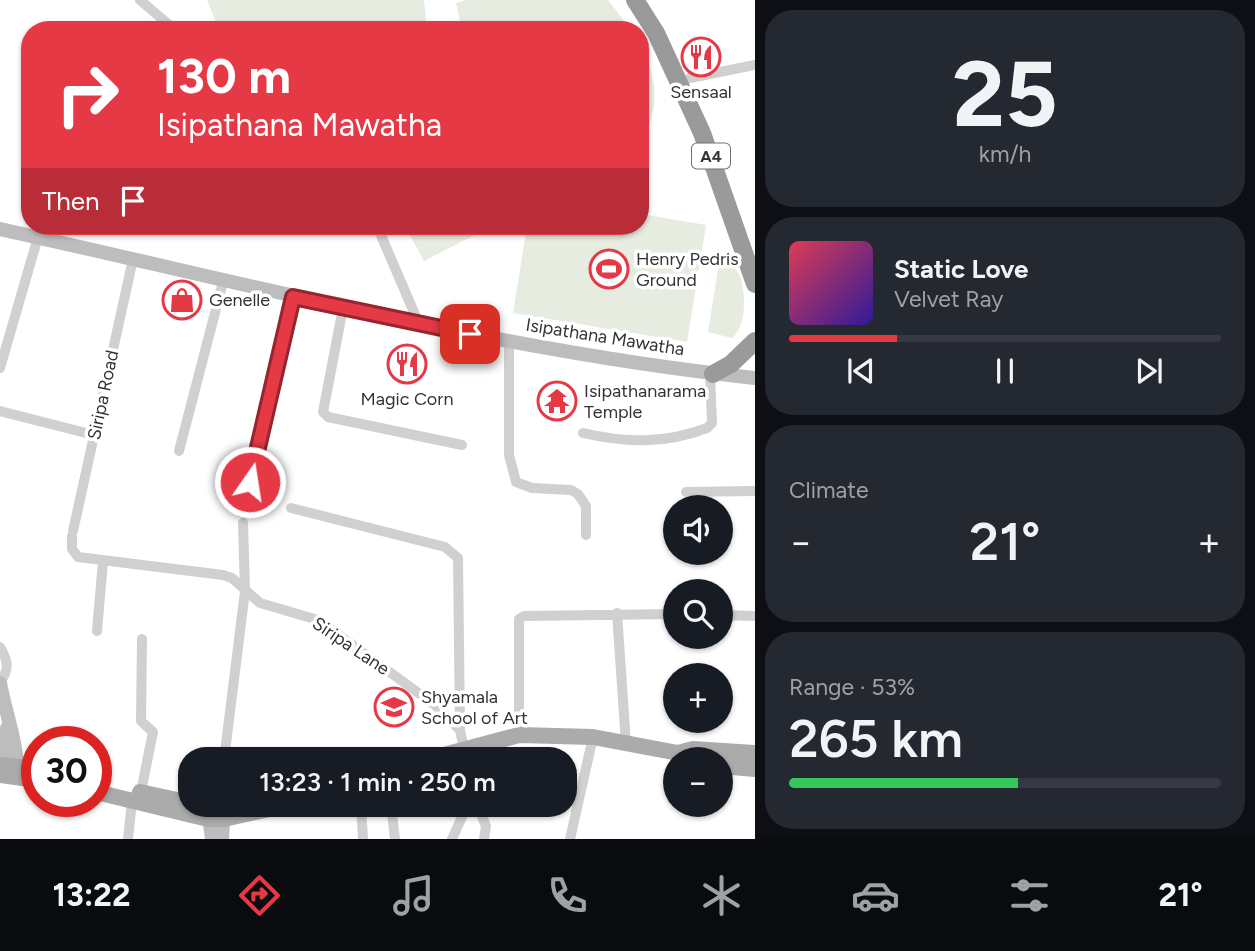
<!DOCTYPE html>
<meta charset="utf-8">
<style>
:root{--surface:#171b24;--page:#242831;--text:#f1f3f6;--muted:#9ea1a6;--line:#363941;--accent:#e63946}
body{margin:0;font-family:Figtree,sans-serif;background:var(--page);color:var(--text);height:100vh;display:flex;flex-direction:column;font-size:26px;white-space:nowrap}
*{box-sizing:border-box;margin:0}
p{font-size:23px;color:var(--muted)}
.icon{flex:none;width:38px;height:38px;fill:none;stroke:currentColor;stroke-width:2;stroke-linecap:round;stroke-linejoin:round}
.map{position:relative;flex:1;overflow:hidden}
.sheet{display:flex;flex-direction:column;gap:10px;padding:10px;background:#0d0f14;width:500px}
.sheet>*{flex:none}
.banner{position:absolute;left:21px;top:21px;width:628px;height:214px;border-radius:28px;box-shadow:0 2px 5px #0004;background:#e63946;color:#fff;overflow:hidden}
.tools{position:absolute;left:663px;top:495px;display:grid;gap:14px}
.tools a{display:grid;place-items:center;width:70px;height:70px;border-radius:50%;background:var(--surface);box-shadow:0 2px 5px #0004;font-size:35px}
.speed{position:absolute;left:21px;top:726px;display:flex;gap:14px;font-size:35px;font-weight:700;text-align:center}
.speed>*{display:grid;place-content:center;width:91px;height:91px;border-radius:50%;background:var(--surface);box-shadow:0 2px 5px #0004;line-height:1}
.speed .limit{border:10px solid #d22;background:#fff;color:#111}
.pin{position:absolute;display:grid;place-items:center;width:60px;height:60px;color:#fff;margin:-30px;border-radius:14px;box-shadow:0 4px 10px #0006}
.me{position:absolute;width:77px;margin:-38px;rotate:13deg;stroke-linejoin:round;filter:drop-shadow(0 0 5px #0008)}
.turn{display:flex;align-items:center;gap:24px;height:147px;padding:0 21px;font-size:32px}
.turn .icon{width:91px;height:91px;stroke-width:2.5}
.turn b{display:block;font-size:49px;line-height:60px}
.then{display:flex;align-items:center;height:66px;padding:0 21px;background:#0003;gap:14px;font-size:26px}
.big{font-size:52px;font-weight:600;line-height:1.1}
.sheet .tile{flex:1;display:flex;flex-direction:column;justify-content:center;gap:10px;min-width:0;padding:0 24px;border-radius:28px;background:var(--page)}
.sheet .dial{align-items:center;gap:0}
.dial b{font-size:91px;line-height:1}
.song{display:flex;align-items:center;gap:21px}
.cover{width:84px;height:84px;border-radius:10px;background:linear-gradient(135deg,hsl(350 70% 55%),hsl(250 70% 35%))}
.played{height:7px;border-radius:4px;background:linear-gradient(90deg,var(--accent) 25%,var(--line) 25%)}
.keys{display:flex;justify-content:space-around;direction:ltr}
.heat{display:flex;justify-content:space-between;align-items:center;font-size:38px;direction:ltr}
.charge{height:10px;border-radius:5px;background:linear-gradient(90deg,#34c759 53%,var(--line) 0)}
.trip{position:absolute;left:178px;top:747px;width:399px;height:70px;border-radius:28px;background:var(--surface);box-shadow:0 2px 5px #0004;font-weight:600;line-height:70px;text-align:center}
.tab-bar{display:flex;height:112px;justify-content:space-around;align-items:center;background:#090b0e;color:var(--muted)}
.tab-bar .icon{width:49px;height:49px}
.tab-bar .active{color:var(--accent)}
.tab-bar b{font-size:32px;color:var(--text)}
main{display:flex;flex:1;min-height:0}
.map>svg:first-child{display:block}
.green{fill:#e6ecdf}
.lines{fill:none;stroke-linecap:round;stroke-linejoin:round}
.street{stroke:#d0d0d0;stroke-width:10}
.secondary{stroke:#bdbdbd;stroke-width:14}
.primary{stroke:#ababab;stroke-width:16}
.highway{stroke:#9a9a9a;stroke-width:18}
.route-casing{stroke:#96252e;stroke-width:18}
.route{stroke:#e63946;stroke-width:12}
.labels{text-anchor:middle;dominant-baseline:central;stroke-width:7;stroke-linejoin:round;paint-order:stroke}
.shield{fill:#fff;stroke:#707070;stroke-width:2}
.shield-label{font-size:16px;font-weight:bold;fill:#333}
.poi-label{font-size:18px;fill:#333;stroke:#fff;text-anchor:start}
.street-label{font-size:18px;fill:#333;stroke:#fff}
</style>
<main>
<div class="map">
<svg width="755" height="839" viewBox="0 0 755 839">
<rect width="100%" height="100%" fill="#fff"/>
<path class="green" d="M 207,0 L 424,0 L 427,29 L 219,30 Z
M 466,0 L 608,0 L 631,30 L 462,30 L 456,3 Z
M 640,46 C 656,72 662,111 641,137 Z
M 641,214 L 706,225 L 687,342 L 513,313 L 527,226 L 640,226 Z
M 405,226 L 492,226 L 424,261 Z
M 725,255 C 730,263 738,271 741,279 C 746,296 746,327 732,338 L 708,332 L 720,257 Z"/>
<g class="lines">
<path class="street" d="M 140,0 L 175,30
M 690,78 L 755,65
M 377,226 L 419,324
M 343,308 L 323,412 L 328,417 L 462,445
M 509,341 L 509,455 L 516,482 L 532,488 L 571,490 L 578,494 L 586,506 L 586,535
M 0,368 L 38,237
M 0,411 L 94,435
M 583,433 C 626,443 665,444 707,428 L 712,423 L 710,374
M 179,451 L 223,282
M 250,482 L 293,297
M 686,492 L 755,491
M 291,508 L 445,547 L 458,558 L 460,730
M 73,531 L 133,259
M 72,536 L 72,549 L 78,557 L 223,575 L 232,578 L 260,603 L 318,620 L 435,705 L 460,730 L 464,749
M 617,613 L 626,744
M 721,615 L 755,616
M 97,631 L 103,561
M 0,647 C 9,662 9,669 0,683
M 519,735 L 519,619 L 524,616 L 676,614
M 224,760 L 245,591 L 243,523
M 141,792 L 153,732 L 141,721 L 142,639
M 361,805 L 363,839
M 391,805 L 395,839
M 465,805 L 481,814 L 486,826 L 484,839
M 128,839 L 132,801
M 452,839 L 466,808
M 570,839 L 593,737"/>
<path class="secondary" d="M 0,229 C 250,284 499,351 755,378
M 0,683 C 6,715 18,744 17,776
M 2,775 L 2,736 L 8,727
M 208,809 L 212,839
M 222,839 L 224,807"/>
<path class="primary" d="M 425,760 L 519,735 L 593,737 L 678,753 L 693,749 L 755,753
M 0,765 L 37,769
M 721,766 L 755,769
M 0,775 L 37,780
M 96,792 L 208,819 L 224,819 L 287,805
M 140,792 L 191,803
M 203,805 L 232,805"/>
<path class="highway" d="M 635,0 L 656,33 L 702,133 L 755,284
M 713,374 L 731,364 L 755,341"/>
</g>
<g class="lines">
<defs>
<path id="route" d="M 250,482 L 293,297 L 470,334"/>
</defs>
<use href="#route" class="route-casing"/>
<use href="#route" class="route"/>
</g>
<defs>
<symbol id="restaurant-ring" viewBox="-11 -11 22 22"><circle r="9.5" fill="#fff" stroke="#e63946" stroke-width="1.5"/><path d="M-5-6h1v4h1v-4h1v4h1v-4h1v5L-1.5 .5V6h-2V.5L-5-1ZM5-6V6H3V1.5H1.5Q1.5-4 5-6Z" fill="#e63946"/></symbol>
<symbol id="stadium-ring" viewBox="-11 -11 22 22"><circle r="9.5" fill="#fff" stroke="#e63946" stroke-width="1.5"/><path d="M0-5a6.5 5 0 1 0 0 10a6.5 5 0 1 0 0-10ZM-3.5-1.8h7v3.6h-7Z" fill="#e63946"/></symbol>
<symbol id="shop-ring" viewBox="-11 -11 22 22"><circle r="9.5" fill="#fff" stroke="#e63946" stroke-width="1.5"/><path d="M-5-2.5h2.3a2.7 3.5 0 0 1 5.4 0H5L5.5 6h-11ZM-1.5-2.5h3a1.5 2.3 0 0 0-3 0Z" fill="#e63946"/></symbol>
<symbol id="temple-ring" viewBox="-11 -11 22 22"><circle r="9.5" fill="#fff" stroke="#e63946" stroke-width="1.5"/><path d="M0-6L5-2H3V0L6.5 2.5H4V6H1.5V3h-3V6H-4V2.5H-6.5L-3 0V-2H-5Z" fill="#e63946"/></symbol>
<symbol id="school-ring" viewBox="-11 -11 22 22"><circle r="9.5" fill="#fff" stroke="#e63946" stroke-width="1.5"/><path d="M0-5L7-2L0 1L-7-2ZM-4 1L0 2.5L4 1V4Q0 6-4 4Z" fill="#e63946"/></symbol>
</defs>
<g fill-rule="evenodd">
<use href="#restaurant-ring" x="679" y="35" width="44" height="44"/>
<use href="#stadium-ring" x="587" y="247" width="44" height="44"/>
<use href="#shop-ring" x="160" y="278" width="44" height="44"/>
<use href="#restaurant-ring" x="385" y="342" width="44" height="44"/>
<use href="#temple-ring" x="535" y="379" width="44" height="44"/>
<use href="#school-ring" x="372" y="685" width="44" height="44"/>
</g>
<g class="labels">
<rect class="shield" x="692" y="143.5" width="38" height="25" rx="5"/>
<g class="shield-label">
<text x="711" y="156">A4</text>
</g>
<g class="poi-label">
<text x="701" y="92" text-anchor="middle">Sensaal</text>
<text x="636" y="259">Henry Pedris<tspan x="636" dy="21">Ground</tspan></text>
<text x="209" y="300">Genelle</text>
<text x="584" y="391">Isipathanarama<tspan x="584" dy="21">Temple</tspan></text>
<text x="407" y="399" text-anchor="middle">Magic Corn</text>
<text x="421" y="697">Shyamala<tspan x="421" dy="21">School of Art</tspan></text>
</g>
<g class="street-label">
<text transform="translate(605 337) rotate(9)">Isipathana Mawatha</text>
<text transform="translate(103 395) rotate(-78)">Siripa Road</text>
<text transform="translate(351 646) rotate(34)">Siripa Lane</text>
</g>
</g>
</svg>
<div class="tools">
<a><svg class="icon" aria-label="sound" viewBox="0 0 24 24"><path d="M4 9h4l5-4v14l-5-4H4zM17 9q2 3 0 6"/></svg></a>
<a><svg class="icon" aria-label="search" viewBox="0 0 24 24"><circle cx="10" cy="10" r="6"/><path d="M15 15l6 6"/></svg></a>
<a>+</a>
<a>−</a>
</div>
<div class="speed"><div class="limit">30</div></div>
<div class="pin" style="left:470px;top:334px;background:#d93025"><svg class="icon" aria-label="arrive" viewBox="0 0 24 24"><path d="M6 21V4h12l-3 4 3 4H6"/></svg></div>
<svg class="me" style="left:250px;top:482px" viewBox="-20 -20 40 40"><circle r="17" fill="#e63946" stroke="#fff" stroke-width="3"/><path d="M0-11L8 9 0 5-8 9z" fill="#fff"/></svg>
<div class="trip">13:23 · 1 min · 250 m</div>
<div class="banner">
<div class="turn"><svg class="icon" aria-label="right" viewBox="0 0 24 24"><path d="M7 20v-9h11M14 6l5 5-5 5"/></svg><div><b>130 m</b>Isipathana Mawatha</div></div>
<div class="then">Then<svg class="icon" aria-label="arrive" viewBox="0 0 24 24"><path d="M6 21V4h12l-3 4 3 4H6"/></svg></div>
</div>
</div>
<section class="sheet">
<div class="tile dial"><b>25</b><p>km/h</p></div>
<div class="tile">
<div class="song"><i class="cover"></i><div><b>Static Love</b><p>Velvet Ray</p></div></div>
<div class="played"></div>
<div class="keys"><svg class="icon" aria-label="previous" viewBox="0 0 24 24"><path d="M18 5L8 12l10 7zM5 5v14"/></svg><svg class="icon" aria-label="pause" viewBox="0 0 24 24"><path d="M8 5v14M16 5v14"/></svg><svg class="icon" aria-label="next" viewBox="0 0 24 24"><path d="M6 5l10 7-10 7zM19 5v14"/></svg></div>
</div>
<div class="tile"><p>Climate</p>
<div class="heat"><a>−</a><b class="big">21°</b><a>+</a></div>
</div>
<div class="tile"><p>Range · 53%</p><b class="big">265 km</b><div class="charge"></div></div>
</section>
</main>
<nav class="tab-bar">
<b>13:22</b>
<svg class="icon active" aria-label="directions" viewBox="0 0 24 24"><path d="M12 3l9 9-9 9-9-9zM9 14v-3h6M13 9l2 2-2 2"/></svg>
<svg class="icon" aria-label="music" viewBox="0 0 24 24"><path d="M9 18V5l10-2v13"/><circle cx="6" cy="18" r="3"/><circle cx="16" cy="16" r="3"/></svg>
<svg class="icon" aria-label="phone" viewBox="0 0 24 24"><path d="M5 4h4l2 5-3 2q2 4 5 5l2-3 5 2v4C11 20 4 13 5 4z"/></svg>
<svg class="icon" aria-label="climate" viewBox="0 0 24 24"><path d="M12 3v18M4 7l16 10M4 17L20 7"/></svg>
<svg class="icon" aria-label="car" viewBox="0 0 24 24"><path d="M5 17H2v-5l4-1 3-4h7l3 4 3 1v5h-3M9 17h6M6 11h13"/><circle cx="7" cy="17" r="2"/><circle cx="17" cy="17" r="2"/></svg>
<svg class="icon" aria-label="filters" viewBox="0 0 24 24"><path d="M4 7h16M4 17h16"/><circle cx="9" cy="7" r="2"/><circle cx="15" cy="17" r="2"/></svg>
<b>21°</b>
</nav>
